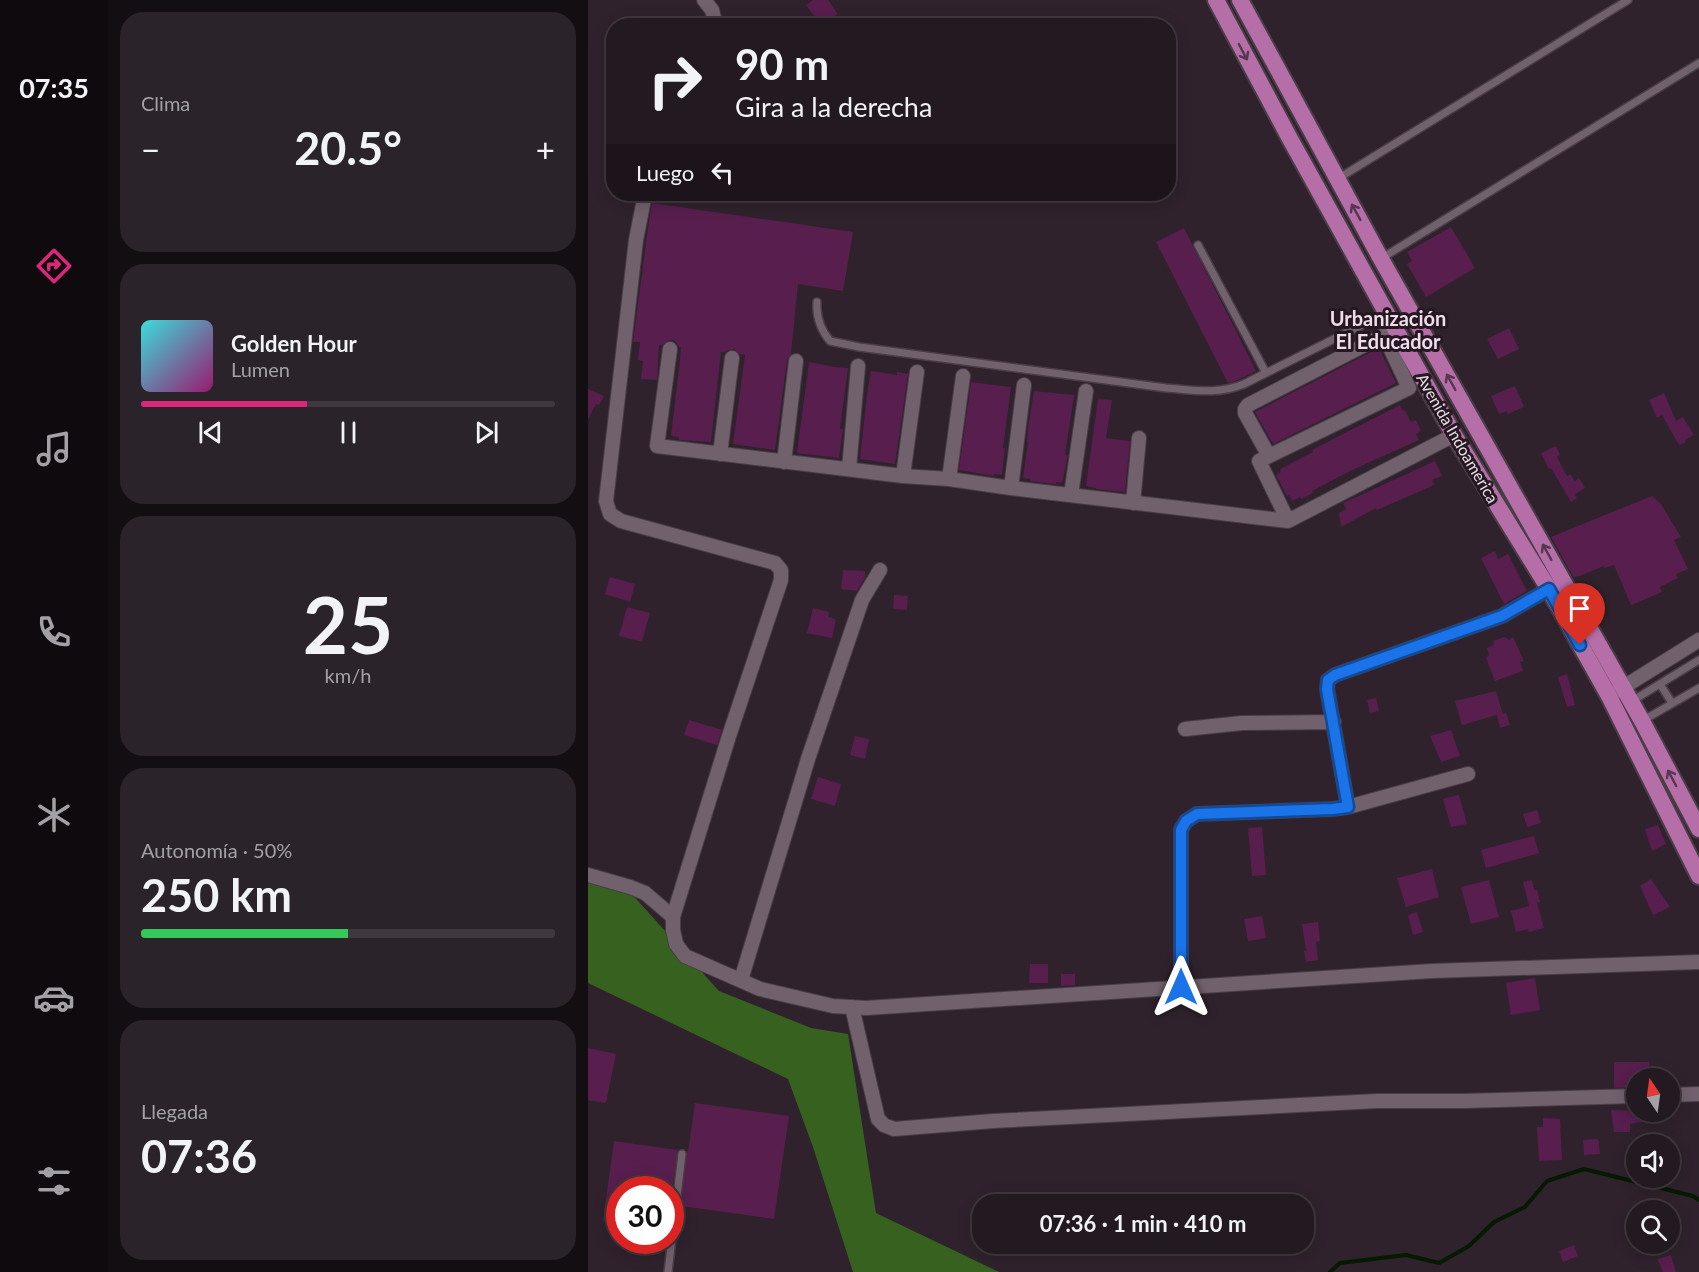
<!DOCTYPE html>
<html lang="es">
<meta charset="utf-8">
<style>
:root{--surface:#231a21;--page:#2b232a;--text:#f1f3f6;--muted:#a3a1a5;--line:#40383f;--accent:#db2777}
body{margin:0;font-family:Lato,sans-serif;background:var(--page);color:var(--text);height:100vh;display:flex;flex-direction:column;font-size:22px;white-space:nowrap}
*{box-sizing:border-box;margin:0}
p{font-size:20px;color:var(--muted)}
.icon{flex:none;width:33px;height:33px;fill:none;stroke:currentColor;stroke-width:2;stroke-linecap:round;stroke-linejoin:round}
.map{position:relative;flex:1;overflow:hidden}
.side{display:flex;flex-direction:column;gap:12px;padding:12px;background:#130e12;width:480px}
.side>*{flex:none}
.top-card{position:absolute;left:18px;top:18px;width:570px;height:183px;border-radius:24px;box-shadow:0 3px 15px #0003,0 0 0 2px var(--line);background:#231a21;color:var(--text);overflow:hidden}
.needle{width:39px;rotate:347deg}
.tools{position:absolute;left:1038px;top:1068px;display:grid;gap:12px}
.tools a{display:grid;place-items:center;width:54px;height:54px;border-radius:50%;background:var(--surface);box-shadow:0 3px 15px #0003,0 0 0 2px var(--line);font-size:30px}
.speed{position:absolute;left:18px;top:1176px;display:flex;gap:12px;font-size:30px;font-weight:700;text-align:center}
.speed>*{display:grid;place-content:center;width:78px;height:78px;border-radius:50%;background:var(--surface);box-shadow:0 3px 15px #0003,0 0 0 2px var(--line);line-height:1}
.speed .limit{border:9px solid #d22;background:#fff;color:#111}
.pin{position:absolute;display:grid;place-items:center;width:51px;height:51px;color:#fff;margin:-62px -26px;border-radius:50% 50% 50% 0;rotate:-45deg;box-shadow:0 0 6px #0007}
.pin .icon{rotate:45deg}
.me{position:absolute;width:66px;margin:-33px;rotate:0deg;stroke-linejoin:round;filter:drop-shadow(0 0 4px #0008)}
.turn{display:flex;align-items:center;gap:21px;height:126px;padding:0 30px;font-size:27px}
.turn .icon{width:78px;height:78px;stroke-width:2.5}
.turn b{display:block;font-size:42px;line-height:51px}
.then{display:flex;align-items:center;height:57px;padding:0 30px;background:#0003;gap:12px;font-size:22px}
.big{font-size:45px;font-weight:700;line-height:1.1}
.side .tile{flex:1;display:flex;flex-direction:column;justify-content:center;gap:9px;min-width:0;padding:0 21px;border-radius:24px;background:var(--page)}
.side .dial{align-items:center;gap:0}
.dial b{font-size:78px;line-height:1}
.song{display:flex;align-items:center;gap:18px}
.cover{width:72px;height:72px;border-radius:9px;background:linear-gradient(135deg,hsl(180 70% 55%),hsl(320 70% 35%))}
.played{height:6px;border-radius:3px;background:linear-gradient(90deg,var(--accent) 40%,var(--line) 40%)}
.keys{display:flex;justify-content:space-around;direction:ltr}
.heat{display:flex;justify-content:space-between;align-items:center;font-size:33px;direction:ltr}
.charge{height:9px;border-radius:4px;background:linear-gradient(90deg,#34c759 50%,var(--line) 0)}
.trip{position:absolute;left:384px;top:1194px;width:342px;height:60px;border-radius:24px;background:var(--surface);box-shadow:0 3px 15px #0003,0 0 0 2px var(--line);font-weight:700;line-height:60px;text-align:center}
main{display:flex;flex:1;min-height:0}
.tabs{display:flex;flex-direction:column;width:108px;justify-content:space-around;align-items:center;background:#0e0a0d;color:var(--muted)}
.tabs .icon{width:42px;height:42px}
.tabs .on{color:var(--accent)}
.tabs b{font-size:27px;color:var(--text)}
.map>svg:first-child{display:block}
.forest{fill:#37611f}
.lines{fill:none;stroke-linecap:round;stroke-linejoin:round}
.stream{stroke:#051a00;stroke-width:4}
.building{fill:#581e4e}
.service-casing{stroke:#493d46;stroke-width:10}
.minor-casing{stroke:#493d46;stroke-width:16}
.primary-casing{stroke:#493d46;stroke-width:20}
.service{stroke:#71616d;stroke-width:7}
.minor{stroke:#71616d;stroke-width:14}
.primary{stroke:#b56ea7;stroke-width:16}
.oneway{stroke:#573651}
.route-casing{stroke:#114b97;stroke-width:15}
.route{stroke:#1a73e8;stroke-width:10}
.labels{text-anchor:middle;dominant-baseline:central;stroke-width:6;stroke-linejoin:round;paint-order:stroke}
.street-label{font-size:16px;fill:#e7dde4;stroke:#251822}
.quarter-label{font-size:20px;font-weight:bold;fill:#f0ddeb;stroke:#251822}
</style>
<main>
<nav class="tabs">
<b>07:35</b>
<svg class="icon on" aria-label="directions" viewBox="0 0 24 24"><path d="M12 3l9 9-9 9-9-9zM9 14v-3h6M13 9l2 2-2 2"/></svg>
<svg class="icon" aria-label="music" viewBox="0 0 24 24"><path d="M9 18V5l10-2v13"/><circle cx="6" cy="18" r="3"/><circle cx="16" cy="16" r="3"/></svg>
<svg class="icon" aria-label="phone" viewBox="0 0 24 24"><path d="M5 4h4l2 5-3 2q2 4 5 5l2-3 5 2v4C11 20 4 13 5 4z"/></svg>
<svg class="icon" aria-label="climate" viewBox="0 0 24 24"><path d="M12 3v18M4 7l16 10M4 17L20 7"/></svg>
<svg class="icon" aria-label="car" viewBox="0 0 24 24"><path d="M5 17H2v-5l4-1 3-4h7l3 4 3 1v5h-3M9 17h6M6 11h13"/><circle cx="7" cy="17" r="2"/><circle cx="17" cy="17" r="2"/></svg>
<svg class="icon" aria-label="filters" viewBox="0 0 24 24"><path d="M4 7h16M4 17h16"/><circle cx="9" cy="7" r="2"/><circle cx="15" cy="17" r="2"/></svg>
</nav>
<section class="side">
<div class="tile"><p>Clima</p>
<div class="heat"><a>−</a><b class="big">20.5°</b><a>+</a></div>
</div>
<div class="tile">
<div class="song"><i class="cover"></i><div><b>Golden Hour</b><p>Lumen</p></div></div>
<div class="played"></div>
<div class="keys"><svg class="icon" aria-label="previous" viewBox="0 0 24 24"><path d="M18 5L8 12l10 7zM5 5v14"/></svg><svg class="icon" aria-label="pause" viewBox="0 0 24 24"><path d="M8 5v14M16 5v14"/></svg><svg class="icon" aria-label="next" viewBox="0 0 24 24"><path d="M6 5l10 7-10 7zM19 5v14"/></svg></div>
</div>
<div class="tile dial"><b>25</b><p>km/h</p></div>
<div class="tile"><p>Autonomía · 50%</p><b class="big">250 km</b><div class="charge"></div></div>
<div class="tile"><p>Llegada</p><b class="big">07:36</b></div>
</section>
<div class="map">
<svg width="1111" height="1272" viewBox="0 0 1111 1272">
<rect width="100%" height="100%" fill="#2f222c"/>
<path class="forest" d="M 0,882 L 42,892 L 131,991 L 223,1028 L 260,1034 L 288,1213 L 411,1272 L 265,1272 L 225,1147 L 200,1079 L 0,983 Z"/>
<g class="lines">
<path class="stream" d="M 742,1272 L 752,1263 L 818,1255 L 851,1263 L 881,1246 L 906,1222 L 937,1207 L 959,1181 L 996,1169 L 1105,1196 L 1111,1200"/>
</g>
<path class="building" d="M 225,0 L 240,0 L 250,14 L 233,25 L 218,5 Z
M 64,203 L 265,232 L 255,291 L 210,284 L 203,354 L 199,360 L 187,450 L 145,444 L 157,355 L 152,354 L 146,349 L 141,350 L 137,352 L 133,352 L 123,442 L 91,440 L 91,437 L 83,436 L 92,360 L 93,347 L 91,347 L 88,342 L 84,340 L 79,341 L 74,345 L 71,345 L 69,380 L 53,379 L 55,361 L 50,360 L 52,342 L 45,342 L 60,228 Z
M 863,227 L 887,268 L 838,297 L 819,264 L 824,261 L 819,252 Z
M 596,228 L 668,371 L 645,382 L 640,383 L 568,242 Z
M 921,328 L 931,349 L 910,359 L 899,339 Z
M 791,348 L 808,383 L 685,444 L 667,412 Z
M 221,362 L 247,367 L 260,368 L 252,429 L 255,429 L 251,458 L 209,453 Z
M 283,371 L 309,375 L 309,372 L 320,374 L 307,464 L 272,459 L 279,394 Z
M 383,382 L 423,387 L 415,448 L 417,448 L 414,475 L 406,474 L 406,476 L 371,470 Z
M 927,386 L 936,407 L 920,414 L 919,411 L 911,414 L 903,396 Z
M 0,389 L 16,396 L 11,405 L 8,404 L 0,419 Z
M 446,391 L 486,395 L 477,455 L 480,455 L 474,483 L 468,482 L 468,484 L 442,481 L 442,479 L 435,478 L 440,442 L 439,442 L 440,428 Z
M 1076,393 L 1088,421 L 1095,417 L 1106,435 L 1097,440 L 1098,442 L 1091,445 L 1074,415 L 1069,418 L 1061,400 Z
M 510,399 L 524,400 L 518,438 L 542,441 L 537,492 L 508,489 L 508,488 L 498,486 Z
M 812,405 L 815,411 L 817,410 L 823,422 L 828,420 L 833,431 L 828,434 L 831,440 L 762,471 L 724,491 L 725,493 L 713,499 L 712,497 L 704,501 L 701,495 L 699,496 L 688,475 L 693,472 L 692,469 L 725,452 L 724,450 Z
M 968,446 L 972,455 L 969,457 L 979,476 L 982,474 L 987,481 L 991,478 L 997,488 L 987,494 L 989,498 L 983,502 L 963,468 L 961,469 L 953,453 Z
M 847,461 L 854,476 L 844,480 L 846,485 L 789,510 L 788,508 L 753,527 L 751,513 L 758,509 L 755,503 Z
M 1064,496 L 1073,504 L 1093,537 L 1086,540 L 1100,569 L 1088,574 L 1090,578 L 1072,587 L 1074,592 L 1043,605 L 1026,565 L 1016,568 L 1016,566 L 986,578 L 963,537 Z
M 907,551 L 910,559 L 920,554 L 939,591 L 916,604 L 893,558 Z
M 255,570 L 277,571 L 277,578 L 269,591 L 253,589 Z
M 22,577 L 47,584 L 42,602 L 17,594 Z
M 306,595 L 320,596 L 319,610 L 305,609 Z
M 39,607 L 62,613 L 54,642 L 31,636 Z
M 225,608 L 241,612 L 240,617 L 248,619 L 244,638 L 219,633 Z
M 917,637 L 921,640 L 925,637 L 936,661 L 932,662 L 935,671 L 907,681 L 898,658 L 901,655 L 899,648 L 906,645 L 905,641 Z
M 979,674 L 987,705 L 979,707 L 970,677 Z
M 908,691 L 915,714 L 918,713 L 922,725 L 912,728 L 909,715 L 874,725 L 867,701 Z
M 788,698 L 791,711 L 782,713 L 779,700 Z
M 101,720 L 134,730 L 129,745 L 96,735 Z
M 863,730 L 872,756 L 853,762 L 842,736 Z
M 267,736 L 281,739 L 277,759 L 262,755 Z
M 230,777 L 253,784 L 247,806 L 223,799 Z
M 871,795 L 879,824 L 863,827 L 855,799 Z
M 949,810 L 953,823 L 939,827 L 935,814 Z
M 1070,825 L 1078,844 L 1064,851 L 1057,829 Z
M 674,827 L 678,875 L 664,876 L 660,828 Z
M 946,836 L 951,853 L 898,868 L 893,850 Z
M 844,869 L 851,897 L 818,907 L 809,878 Z
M 1063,879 L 1082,907 L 1065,915 L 1052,886 Z
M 901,880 L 911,917 L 883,924 L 873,887 Z
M 944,880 L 946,890 L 949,890 L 952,902 L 949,902 L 956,928 L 941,932 L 940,929 L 928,932 L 923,911 L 941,906 L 935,882 Z
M 829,912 L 835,932 L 825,935 L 820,915 Z
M 674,916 L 678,938 L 660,941 L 656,919 Z
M 730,922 L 732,941 L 728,942 L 730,960 L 718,962 L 716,951 L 718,951 L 714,924 Z
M 442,964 L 460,964 L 460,983 L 441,983 Z
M 473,974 L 487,974 L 487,985 L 473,986 Z
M 947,978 L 952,1010 L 923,1015 L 918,983 Z
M 0,1048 L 28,1054 L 18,1103 L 0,1100 Z
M 1026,1062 L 1061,1062 L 1061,1078 L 1048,1078 L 1048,1087 L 1026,1088 Z
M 107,1103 L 201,1116 L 186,1219 L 93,1206 L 99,1151 L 100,1152 Z
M 1023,1110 L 1080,1112 L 1081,1117 L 1042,1124 L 1042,1132 L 1026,1132 Z
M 955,1118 L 972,1119 L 974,1160 L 951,1161 L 949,1127 L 955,1127 Z
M 1010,1139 L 1012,1154 L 996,1155 L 995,1140 Z
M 26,1141 L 90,1150 L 84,1190 L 32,1190 L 32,1223 L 15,1221 Z
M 986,1245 L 990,1256 L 975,1262 L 971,1251 Z
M 1083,1255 L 1088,1272 L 1075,1272 L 1069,1259 Z"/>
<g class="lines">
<defs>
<path id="service" d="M 751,178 L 1040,0
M 610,245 L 678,373
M 794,258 L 1111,63
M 229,302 C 228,317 232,329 242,341 L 271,347 L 578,388 C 606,390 629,395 656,384 L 798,313
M 1072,684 L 1084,703
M 1044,701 L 1111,660
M 1054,721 L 1111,688
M 80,1272 L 94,1154"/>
<path id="minor" d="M 116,0 L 124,10 L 128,26
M 57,194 L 48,240 L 18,501 L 22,514 L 33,521 L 187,563 L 193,570 L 193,580 L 141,736 L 85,917 L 85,930 L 88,944 L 97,956 L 172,989 L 245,1006 L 278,1008 L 844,971 L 1111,962
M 82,349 L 69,446 L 315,476 L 361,479 L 423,488 L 700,521 L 866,435
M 132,454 L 144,358
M 681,456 L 657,413 L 657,409 L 660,405 L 796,335 L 821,388 L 681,456 L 671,461 L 700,521
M 196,462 L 208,361
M 261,469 L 270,366
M 315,476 L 329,372
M 361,479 L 375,376
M 423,488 L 436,385
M 483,495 L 498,391
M 545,503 L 551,438
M 1026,693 L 1111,640
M 597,729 L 654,723 L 746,722
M 760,807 L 880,774
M 0,875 L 42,887 L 57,893 L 85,917
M 153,980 L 220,759 L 274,600 L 292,570
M 593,987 L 593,830 L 598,821 L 609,814 L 745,809 L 760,807 L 739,689 L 740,680 L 747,675 L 914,616 L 961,589
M 264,1007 L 290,1119 L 296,1125 L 306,1129 L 405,1121 L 789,1101 L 876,1101 L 1048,1096
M 1082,1095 L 1111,1094"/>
<path id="primary" d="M 628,0 L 701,137 L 866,435 L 961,589 L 1021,696 L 1111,876
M 652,0 L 793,259 L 1054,721 L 1111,829"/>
</defs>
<use href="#service" class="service-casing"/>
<use href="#minor" class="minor-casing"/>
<use href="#primary" class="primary-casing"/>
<use href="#service" class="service"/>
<use href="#minor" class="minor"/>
<use href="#primary" class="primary"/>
</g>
<defs><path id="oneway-shaft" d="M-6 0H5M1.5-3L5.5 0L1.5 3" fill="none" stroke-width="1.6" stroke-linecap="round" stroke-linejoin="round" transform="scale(1.5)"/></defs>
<g class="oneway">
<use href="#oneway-shaft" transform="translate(655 52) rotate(62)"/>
<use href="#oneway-shaft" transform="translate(768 212) rotate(-119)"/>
<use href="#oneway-shaft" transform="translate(863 382) rotate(-119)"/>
<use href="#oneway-shaft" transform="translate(959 552) rotate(-119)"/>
<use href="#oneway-shaft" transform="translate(1084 778) rotate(-118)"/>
</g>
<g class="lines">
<defs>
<path id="route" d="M 593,987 L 593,830 L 598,821 L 609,814 L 745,809 L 760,807 L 739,689 L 740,680 L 747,675 L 914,616 L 961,589 L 992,645"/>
</defs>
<use href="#route" class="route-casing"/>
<use href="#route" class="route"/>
</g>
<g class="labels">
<g class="street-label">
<text transform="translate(870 438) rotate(60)">Avenida Indoamerica</text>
</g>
<g class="quarter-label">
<text x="800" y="318">Urbanización<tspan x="800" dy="23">El Educador</tspan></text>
</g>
</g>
</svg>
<div class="tools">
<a><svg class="needle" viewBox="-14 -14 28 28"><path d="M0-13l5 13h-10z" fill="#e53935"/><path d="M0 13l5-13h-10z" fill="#a3a1a5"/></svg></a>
<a><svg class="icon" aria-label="sound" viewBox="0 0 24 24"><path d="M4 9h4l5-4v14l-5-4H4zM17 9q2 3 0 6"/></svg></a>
<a><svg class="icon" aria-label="search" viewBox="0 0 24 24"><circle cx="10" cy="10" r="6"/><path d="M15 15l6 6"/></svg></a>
</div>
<div class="speed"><div class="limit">30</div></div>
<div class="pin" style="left:992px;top:645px;background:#d93025"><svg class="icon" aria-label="arrive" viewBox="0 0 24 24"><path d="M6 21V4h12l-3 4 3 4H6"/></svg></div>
<svg class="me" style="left:593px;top:987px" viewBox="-20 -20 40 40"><path d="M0-17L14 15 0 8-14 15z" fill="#1a73e8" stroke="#fff" stroke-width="4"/></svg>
<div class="trip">07:36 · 1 min · 410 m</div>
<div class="top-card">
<div class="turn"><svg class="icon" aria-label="right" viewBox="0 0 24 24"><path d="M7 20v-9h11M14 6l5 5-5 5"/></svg><div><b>90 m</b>Gira a la derecha</div></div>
<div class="then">Luego<svg class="icon" aria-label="left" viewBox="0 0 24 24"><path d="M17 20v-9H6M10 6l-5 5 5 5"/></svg></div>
</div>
</div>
</main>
